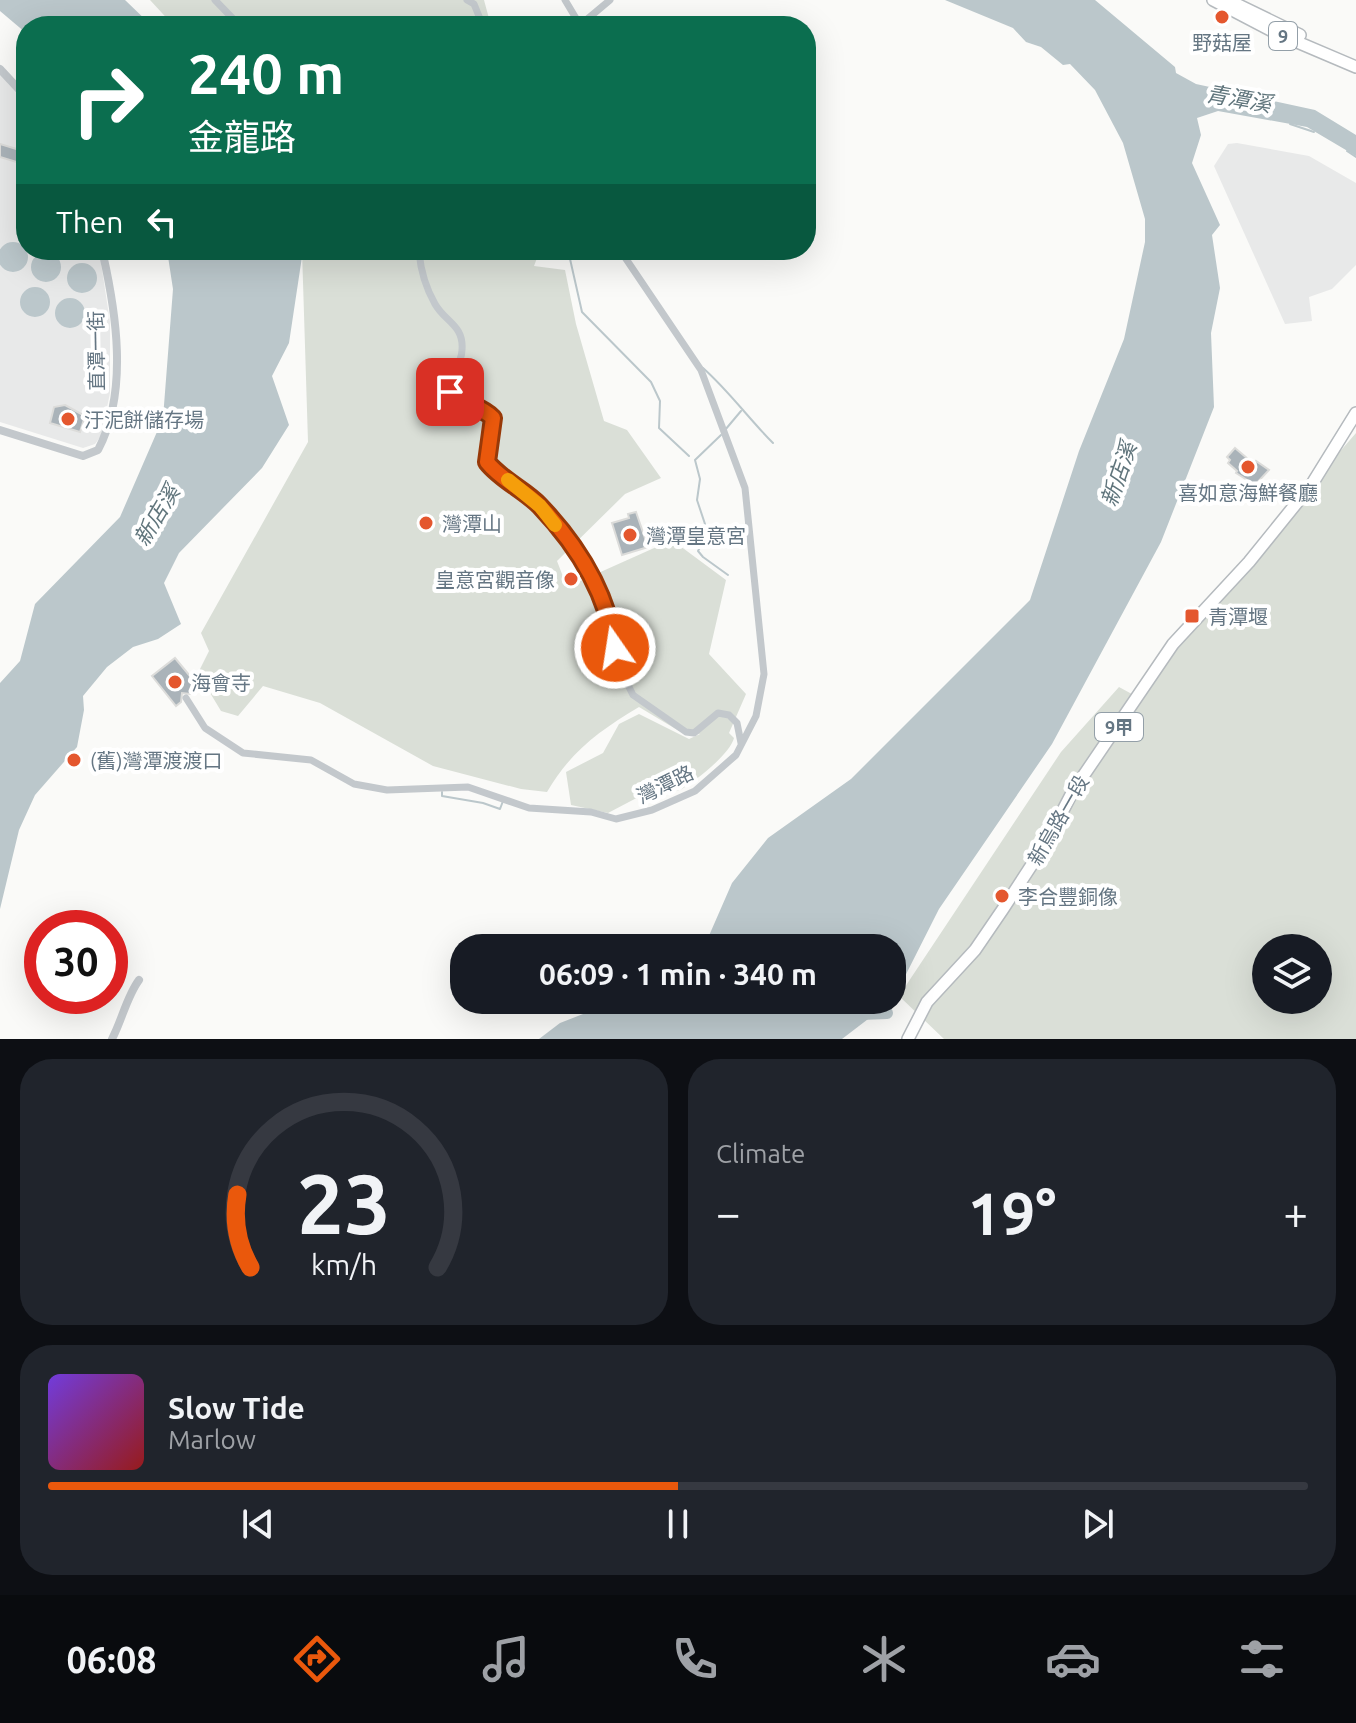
<!DOCTYPE html>
<meta charset="utf-8">
<style>
:root{--surface:#171b24;--page:#20242c;--text:#f1f3f6;--muted:#9ea1a6;--line:#363941;--accent:#ea580c}
body{margin:0;font-family:Ubuntu,"Noto Sans TC",sans-serif;background:var(--page);color:var(--text);height:100vh;display:flex;flex-direction:column;font-size:30px;white-space:nowrap}
*{box-sizing:border-box;margin:0}
p{font-size:26px;color:var(--muted)}
.icon{flex:none;width:44px;height:44px;fill:none;stroke:currentColor;stroke-width:2;stroke-linecap:round;stroke-linejoin:round}
.map{position:relative;height:1039px;overflow:hidden}
.details{display:flex;flex-direction:column;gap:20px;padding:20px;background:#0d0f14;flex:1}
.details>*{flex:none}
.top-card{position:absolute;left:16px;top:16px;width:800px;height:244px;border-radius:32px;box-shadow:0 8px 32px #0002;background:#0b6e4f;color:#fff;overflow:hidden}
.controls{position:absolute;left:1252px;top:934px;display:grid;gap:16px}
.controls a{display:grid;place-items:center;width:80px;height:80px;border-radius:50%;background:var(--surface);box-shadow:0 8px 32px #0002;font-size:40px}
.speed{position:absolute;left:24px;top:910px;display:flex;gap:16px;font-size:40px;font-weight:700;text-align:center}
.speed>*{display:grid;place-content:center;width:104px;height:104px;border-radius:50%;background:var(--surface);box-shadow:0 8px 32px #0002;line-height:1}
.speed .limit{border:12px solid #d22;background:#fff;color:#111}
.pin{position:absolute;display:grid;place-items:center;width:68px;height:68px;color:#fff;margin:-34px;border-radius:16px;box-shadow:0 4px 12px #0006}
.me{position:absolute;width:88px;margin:-44px;rotate:347deg;stroke-linejoin:round;filter:drop-shadow(0 0 6px #0008)}
.turn{display:flex;align-items:center;gap:28px;height:168px;padding:0 40px;font-size:36px}
.turn .icon{width:104px;height:104px;stroke-width:2.5}
.turn b{display:block;font-size:56px;line-height:68px}
.then{display:flex;align-items:center;height:76px;padding:0 40px;background:#0003;gap:16px;font-size:30px}
.big{font-size:60px;font-weight:600;line-height:1.1}
.details .card{flex:1;display:flex;flex-direction:column;justify-content:center;gap:12px;min-width:0;padding:0 28px;border-radius:32px;background:var(--page)}
.details .dial{align-items:center;gap:0}
.dial svg{height:208px;overflow:visible;fill:none;stroke:var(--line);stroke-width:7;stroke-linecap:round;text-anchor:middle}
.dial text{fill:var(--text);stroke:none}
.song{display:flex;align-items:center;gap:24px}
.cover{width:96px;height:96px;border-radius:12px;background:linear-gradient(135deg,hsl(260 70% 55%),hsl(0 70% 35%))}
.played{height:8px;border-radius:4px;background:linear-gradient(90deg,var(--accent) 50%,var(--line) 50%)}
.keys{display:flex;justify-content:space-around;direction:ltr}
.heat{display:flex;justify-content:space-between;align-items:center;font-size:44px;direction:ltr}
.details .tiles{flex:1;display:grid;gap:20px;grid-template-columns:1fr 1fr}
.card:last-child{grid-column:span 2}
.trip{position:absolute;left:450px;top:934px;width:456px;height:80px;border-radius:32px;background:var(--surface);box-shadow:0 8px 32px #0002;font-weight:600;line-height:80px;text-align:center}
.menu{display:flex;height:128px;justify-content:space-around;align-items:center;background:#090b0e;color:var(--muted)}
.menu .icon{width:56px;height:56px}
.menu .current{color:var(--accent)}
.menu b{font-size:36px;color:var(--text)}
.map>svg:first-child{display:block}
.built{fill:#e8e9e9}
.green{fill:#dadfd7;fill-rule:evenodd}
.water{fill:#bbc7cb}
.lines{fill:none;stroke-linecap:round;stroke-linejoin:round}
.stream{stroke:#bbc7cb;stroke-width:2}
.river{stroke:#bbc7cb;stroke-width:12}
.building{fill:#aab3b9;stroke:#dcdcda;stroke-width:2}
.primary-casing{stroke:#b5babe;stroke-width:14}
.minor{stroke:#c3c8cc;stroke-width:7}
.tertiary{stroke:#c3c8cc;stroke-width:8}
.primary{stroke:#fff;stroke-width:11}
.route-casing{stroke:#983908;stroke-width:20}
.route{stroke:#ea580c;stroke-width:14}
.slow{stroke:#f59e0b;stroke-width:14}
.poi-dot{fill:#e4572e;stroke:#fff;stroke-width:3}
.labels{text-anchor:middle;dominant-baseline:central;stroke-width:8;stroke-linejoin:round;paint-order:stroke}
.shield{fill:#fff;stroke:#939fa8;stroke-width:2}
.shield-label{font-size:18px;font-weight:bold;fill:#657683}
.poi-label{font-size:20px;fill:#657683;stroke:#fff;text-anchor:start}
.street-label{font-size:20px;fill:#657683;stroke:#fff}
.water-label{font-size:22px;font-style:italic;fill:#60757c;stroke:#fff}
</style>
<div class="map">
<svg width="1356" height="1039" viewBox="0 0 1356 1039">
<rect width="100%" height="100%" fill="#fafaf8"/>
<path class="built" d="M 0,73 L 26,103 L 26,250 L 99,250 L 110,322 L 110,393 L 101,436 L 95,444 L 83,448 L 0,422 Z
M 1237,143 L 1309,156 L 1356,183 L 1356,265 L 1332,289 L 1309,297 L 1312,321 L 1285,324 L 1214,166 L 1228,144 Z"/>
<path class="green" d="M 150,0 L 484,0 L 491,26 L 174,26 Z
M 302,250 L 540,250 L 534,266 L 565,270 L 576,324 L 604,421 L 627,430 L 661,478 L 625,494 L 557,561 L 567,587 L 672,540 L 726,580 L 709,654 L 746,694 L 729,733 L 734,738 C 730,754 694,783 678,791 L 667,782 L 608,813 L 571,805 L 566,772 L 603,753 L 619,724 L 639,714 L 689,739 L 700,734 L 679,731 L 639,707 C 599,731 571,751 547,792 L 521,789 L 433,766 L 320,703 L 263,686 L 238,716 L 221,711 L 198,673 L 209,651 L 201,633 L 308,442 Z
M 1356,433 L 1356,1039 L 944,1039 L 899,996 L 1061,752 L 1119,687 L 1141,699 L 1177,639 ZM 1266,948 L 1318,948 L 1318,1000 L 1266,1000 Z"/>
<path class="water" d="M 0,0 L 125,0 L 152,26 L 26,26 L 26,33 L 0,11 Z
M 945,0 L 1095,0 L 1175,67 L 1176,73 L 1196,84 L 1315,110 L 1356,135 L 1356,156 L 1307,127 L 1218,111 L 1197,118 L 1201,135 L 1192,163 L 1220,225 L 1212,235 L 1220,288 L 1211,333 L 1214,407 L 1161,542 L 1052,744 L 939,909 L 893,1000 L 842,1039 L 539,1039 L 560,1023 L 619,1000 L 892,1000 L 892,948 L 690,948 L 708,938 L 732,883 L 768,838 L 851,779 L 1030,600 L 1079,451 L 1124,339 L 1145,242 L 1145,219 L 1123,143 L 1095,90 L 1070,64 L 1063,65 L 1041,47 L 1026,42 L 1013,28 Z
M-2 257a15 15 0 1 1 30 0a15 15 0 1 1-30 0Z
M 167,250 L 303,250 L 289,343 L 272,376 L 289,425 L 262,468 L 179,553 L 164,583 L 181,624 L 158,639 L 133,647 L 107,667 L 83,696 L 84,710 L 77,747 L 35,795 L 19,830 L 0,909 L 0,683 L 20,661 L 35,604 L 120,517 L 163,418 L 173,289 Z
M31 267a15 15 0 1 1 30 0a15 15 0 1 1-30 0Z
M67 278a15 15 0 1 1 30 0a15 15 0 1 1-30 0Z
M20 302a15 15 0 1 1 30 0a15 15 0 1 1-30 0Z
M55 313a15 15 0 1 1 30 0a15 15 0 1 1-30 0Z"/>
<g class="lines">
<path class="stream" d="M 1290,124 L 1314,132
M 1347,151 L 1356,157
M 568,250 L 582,312 L 651,382 L 660,401 L 659,428 L 689,456
M 703,368 C 729,391 748,418 773,443
M 725,430 L 741,411
M 721,435 L 695,460 L 700,479 L 697,500 L 708,533 L 698,551 L 703,557 L 728,575
M 442,792 L 442,796 L 483,803 L 500,809 L 503,801"/>
<path class="river" d="M 860,1014 L 887,1013"/>
</g>
<path class="building" d="M 0,144 L 26,152 L 23,164 L 0,157 Z
M 65,405 L 85,416 L 80,432 L 50,423 L 54,407 Z
M 1235,448 L 1254,464 L 1256,461 L 1269,470 L 1255,485 L 1236,473 L 1237,471 L 1228,463 L 1230,460 L 1227,457 Z
M 636,512 L 648,547 L 622,555 L 612,523 L 629,518 L 628,514 Z
M 175,658 L 199,687 L 191,694 L 182,693 L 181,702 L 176,706 L 152,676 Z"/>
<g class="lines">
<defs>
<path id="primary" d="M 1213,0 L 1276,33 L 1356,67
M 1228,0 L 1300,35
M 908,1039 L 927,1002 L 975,950 L 1003,909 L 1046,843 L 1073,791 L 1173,644 L 1249,562 L 1312,484 L 1356,413"/>
</defs>
<use href="#primary" class="primary-casing"/>
<path class="minor" d="M 215,0 L 240,26
M 467,0 L 474,4 L 483,26
M 565,0 L 580,25
M 579,26 L 610,0
M 419,250 C 420,268 426,288 435,304 C 445,322 464,325 462,350 C 462,362 452,373 448,384 C 454,406 478,403 493,418 L 487,462 L 540,506 L 579,553 L 605,605 L 619,667 L 633,695 L 686,732 L 694,733 L 718,713 L 729,715 L 737,723 L 741,743
M 186,698 L 205,728 L 243,753 L 311,760 L 354,784 L 387,790 L 468,787 L 529,808 L 591,812 L 616,819 L 652,810 L 695,791 L 736,755 L 756,716 L 764,674 L 745,488 L 701,370 L 620,250"/>
<path class="tertiary" d="M 0,69 L 26,97
M 0,430 L 83,456 L 98,450 C 129,391 116,311 102,250
M 112,1039 C 122,1020 127,996 139,980"/>
<use href="#primary" class="primary"/>
</g>
<g class="lines">
<defs>
<path id="route" d="M 450,392 C 463,404 480,405 493,418 L 487,462 C 501,480 525,490 540,506 C 578,546 607,593 615,648"/>
</defs>
<use href="#route" class="route-casing"/>
<use href="#route" class="route"/>
<path class="slow" d="M 508,480 L 540,506 L 555,525"/>
</g>
<g class="poi-dot">
<circle cx="1222" cy="17" r="8"/>
<circle cx="68" cy="419" r="8"/>
<circle cx="1248" cy="467" r="8"/>
<circle cx="426" cy="523" r="8"/>
<circle cx="630" cy="535" r="8"/>
<circle cx="571" cy="579" r="8"/>
<rect x="1184" y="608" width="16" height="16" rx="4"/>
<circle cx="175" cy="682" r="8"/>
<circle cx="74" cy="760" r="8"/>
<circle cx="1002" cy="896" r="8"/>
</g>
<g class="labels">
<g class="shield">
<rect x="1269" y="22" width="28" height="28" rx="6"/>
<rect x="1095" y="713" width="48" height="28" rx="6"/>
</g>
<g class="shield-label">
<text x="1283" y="36">9</text>
<text x="1119" y="727">9甲</text>
</g>
<g class="poi-label">
<text x="1222" y="42" text-anchor="middle">野菇屋</text>
<text x="84" y="419">汙泥餅儲存場</text>
<text x="1248" y="492" text-anchor="middle">喜如意海鮮餐廳</text>
<text x="442" y="523">灣潭山</text>
<text x="646" y="535">灣潭皇意宮</text>
<text x="555" y="579" text-anchor="end">皇意宮觀音像</text>
<text x="1208" y="616">青潭堰</text>
<text x="191" y="682">海會寺</text>
<text x="90" y="760">(舊)灣潭渡渡口</text>
<text x="1018" y="896">李合豐銅像</text>
</g>
<g class="street-label">
<text transform="translate(96 351) rotate(-91)">直潭一街</text>
<text transform="translate(665 784) rotate(-26)">灣潭路</text>
<text transform="translate(1058 820) rotate(-60)">新烏路一段</text>
</g>
<g class="water-label">
<text transform="translate(1239 98) rotate(10)">青潭溪</text>
<text transform="translate(1118 474) rotate(-71)">新店溪</text>
<text transform="translate(156 515) rotate(-59)">新店溪</text>
</g>
</g>
</svg>
<div class="controls">
<a><svg class="icon" aria-label="layers" viewBox="0 0 24 24"><path d="M12 4l9 5-9 5-9-5zM3 14l9 5 9-5"/></svg></a>
</div>
<div class="speed"><div class="limit">30</div></div>
<div class="pin" style="left:450px;top:392px;background:#d93025"><svg class="icon" aria-label="arrive" viewBox="0 0 24 24"><path d="M6 21V4h12l-3 4 3 4H6"/></svg></div>
<svg class="me" style="left:615px;top:648px" viewBox="-20 -20 40 40"><circle r="17" fill="#ea580c" stroke="#fff" stroke-width="3"/><path d="M0-11L8 9 0 5-8 9z" fill="#fff"/></svg>
<div class="trip">06:09 · 1 min · 340 m</div>
<div class="top-card">
<div class="turn"><svg class="icon" aria-label="right" viewBox="0 0 24 24"><path d="M7 20v-9h11M14 6l5 5-5 5"/></svg><div><b>240 m</b>金龍路</div></div>
<div class="then">Then<svg class="icon" aria-label="left" viewBox="0 0 24 24"><path d="M17 20v-9H6M10 6l-5 5 5 5"/></svg></div>
</div>
</div>
<section class="details">
<div class="tiles">
<div class="card dial"><svg viewBox="0 0 100 80">
<path d="M14 69A42 42 0 1 1 86 69"/>
<path d="M14 69A42 42 0 0 1 9 41" stroke="#ea580c"/>
<text x="50" y="56" font-size="32" font-weight="700">23</text>
<text x="50" y="72" font-size="11">km/h</text>
</svg></div>
<div class="card"><p>Climate</p>
<div class="heat"><a>−</a><b class="big">19°</b><a>+</a></div>
</div>
<div class="card">
<div class="song"><i class="cover"></i><div><b>Slow Tide</b><p>Marlow</p></div></div>
<div class="played"></div>
<div class="keys"><svg class="icon" aria-label="previous" viewBox="0 0 24 24"><path d="M18 5L8 12l10 7zM5 5v14"/></svg><svg class="icon" aria-label="pause" viewBox="0 0 24 24"><path d="M8 5v14M16 5v14"/></svg><svg class="icon" aria-label="next" viewBox="0 0 24 24"><path d="M6 5l10 7-10 7zM19 5v14"/></svg></div>
</div>
</div>
</section>
<nav class="menu">
<b>06:08</b>
<svg class="icon current" aria-label="directions" viewBox="0 0 24 24"><path d="M12 3l9 9-9 9-9-9zM9 14v-3h6M13 9l2 2-2 2"/></svg>
<svg class="icon" aria-label="music" viewBox="0 0 24 24"><path d="M9 18V5l10-2v13"/><circle cx="6" cy="18" r="3"/><circle cx="16" cy="16" r="3"/></svg>
<svg class="icon" aria-label="phone" viewBox="0 0 24 24"><path d="M5 4h4l2 5-3 2q2 4 5 5l2-3 5 2v4C11 20 4 13 5 4z"/></svg>
<svg class="icon" aria-label="climate" viewBox="0 0 24 24"><path d="M12 3v18M4 7l16 10M4 17L20 7"/></svg>
<svg class="icon" aria-label="car" viewBox="0 0 24 24"><path d="M5 17H2v-5l4-1 3-4h7l3 4 3 1v5h-3M9 17h6M6 11h13"/><circle cx="7" cy="17" r="2"/><circle cx="17" cy="17" r="2"/></svg>
<svg class="icon" aria-label="filters" viewBox="0 0 24 24"><path d="M4 7h16M4 17h16"/><circle cx="9" cy="7" r="2"/><circle cx="15" cy="17" r="2"/></svg>
</nav>
